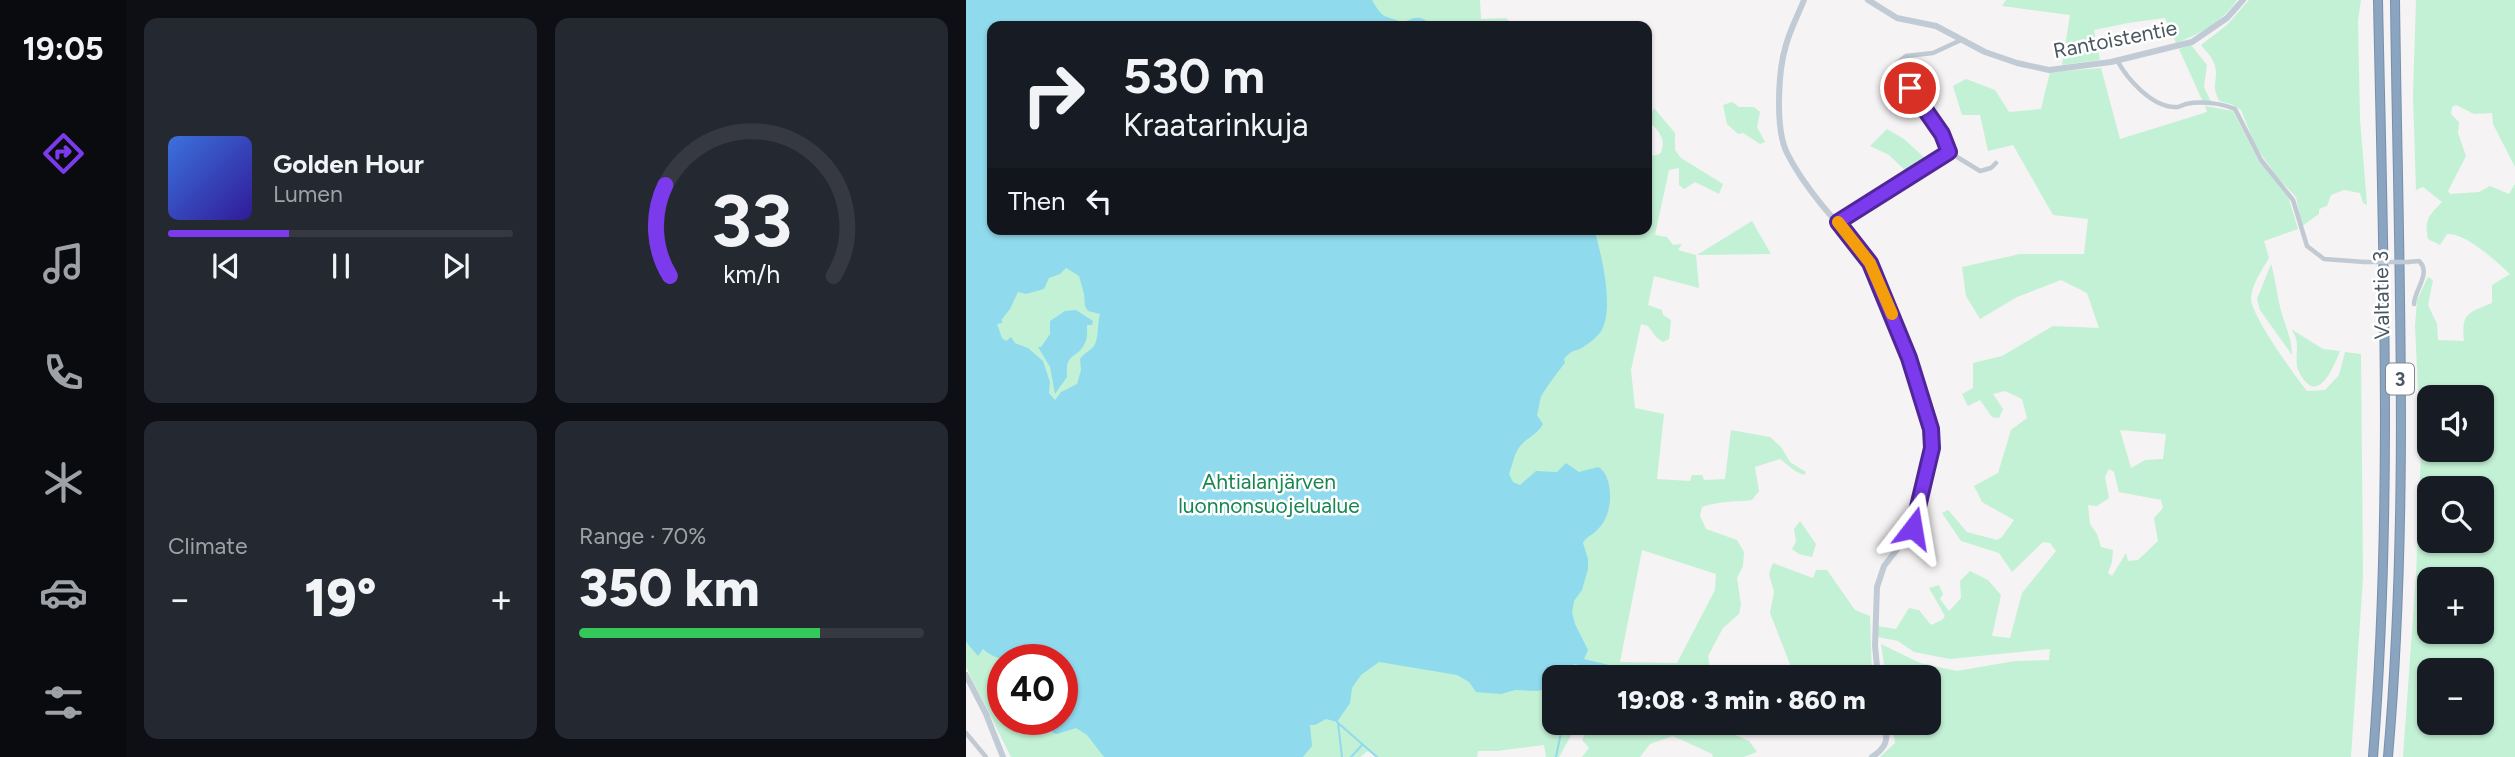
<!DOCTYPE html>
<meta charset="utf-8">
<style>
:root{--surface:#171b24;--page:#242831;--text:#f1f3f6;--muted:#9ea1a6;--line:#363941;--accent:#7c3aed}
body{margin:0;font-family:Figtree,sans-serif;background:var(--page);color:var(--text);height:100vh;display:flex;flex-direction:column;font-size:26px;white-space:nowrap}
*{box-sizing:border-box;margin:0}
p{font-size:23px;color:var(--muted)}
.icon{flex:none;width:38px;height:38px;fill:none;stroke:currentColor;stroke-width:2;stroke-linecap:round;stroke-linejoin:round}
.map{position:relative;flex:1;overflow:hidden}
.drawer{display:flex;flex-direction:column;gap:18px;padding:18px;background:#0d0f14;width:840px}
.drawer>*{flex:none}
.hud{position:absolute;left:21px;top:21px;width:665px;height:214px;border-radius:14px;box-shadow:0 2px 5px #0004;background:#171b24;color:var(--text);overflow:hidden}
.buttons{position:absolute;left:1451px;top:385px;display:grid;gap:14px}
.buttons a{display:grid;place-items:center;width:77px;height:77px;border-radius:14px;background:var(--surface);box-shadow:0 2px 5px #0004;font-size:35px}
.speed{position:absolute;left:21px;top:644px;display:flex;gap:14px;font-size:35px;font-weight:700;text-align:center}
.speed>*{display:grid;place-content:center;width:91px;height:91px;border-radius:50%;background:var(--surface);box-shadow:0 2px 5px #0004;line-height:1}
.speed .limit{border:10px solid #d22;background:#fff;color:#111}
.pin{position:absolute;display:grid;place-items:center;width:60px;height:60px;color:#fff;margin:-30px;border:4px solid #fff;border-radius:50%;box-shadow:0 2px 7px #0007}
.me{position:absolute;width:77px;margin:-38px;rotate:14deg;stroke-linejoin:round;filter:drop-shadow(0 0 5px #0008)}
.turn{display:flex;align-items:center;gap:24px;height:147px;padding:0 21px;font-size:32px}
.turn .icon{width:91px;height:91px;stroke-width:2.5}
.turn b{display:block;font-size:49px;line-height:60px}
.then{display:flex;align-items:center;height:66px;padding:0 21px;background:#0003;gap:14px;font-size:26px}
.big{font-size:52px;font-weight:800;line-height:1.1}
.drawer .tile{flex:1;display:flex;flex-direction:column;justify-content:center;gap:10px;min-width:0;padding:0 24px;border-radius:14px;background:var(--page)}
.drawer .dial{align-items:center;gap:0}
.dial svg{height:182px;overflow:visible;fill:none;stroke:var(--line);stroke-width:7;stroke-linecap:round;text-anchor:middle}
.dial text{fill:var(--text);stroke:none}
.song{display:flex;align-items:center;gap:21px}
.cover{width:84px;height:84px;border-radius:10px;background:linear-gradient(135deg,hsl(220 70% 55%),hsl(250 70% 35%))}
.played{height:7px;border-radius:4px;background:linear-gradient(90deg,var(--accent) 35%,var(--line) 35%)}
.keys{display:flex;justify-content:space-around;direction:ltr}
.heat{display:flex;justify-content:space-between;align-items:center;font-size:38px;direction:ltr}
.charge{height:10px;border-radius:5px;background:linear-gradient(90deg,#34c759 70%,var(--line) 0)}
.drawer .tiles{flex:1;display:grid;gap:18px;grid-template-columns:repeat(2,1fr)}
.trip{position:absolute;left:576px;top:665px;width:399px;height:70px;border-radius:14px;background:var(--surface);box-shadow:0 2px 5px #0004;font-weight:800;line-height:70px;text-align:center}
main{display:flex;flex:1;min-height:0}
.tabs{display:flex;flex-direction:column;width:126px;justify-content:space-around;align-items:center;background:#090b0e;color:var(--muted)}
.tabs .icon{width:49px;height:49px}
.tabs .active{color:var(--accent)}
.tabs b{font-size:32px;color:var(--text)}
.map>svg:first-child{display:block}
.green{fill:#c3f1d5;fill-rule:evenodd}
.water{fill:#90daee;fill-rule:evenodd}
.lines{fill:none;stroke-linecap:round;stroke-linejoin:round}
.stream{stroke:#90daee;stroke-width:2}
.highway-casing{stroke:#7690ad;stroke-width:10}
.street{stroke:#c1cad2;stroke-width:4.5}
.secondary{stroke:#c1cbd6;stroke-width:6}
.highway{stroke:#8ba5c1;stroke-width:8}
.street-bridge{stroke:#c1cad2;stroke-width:4.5}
.route-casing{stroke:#51269a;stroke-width:18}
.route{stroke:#7c3aed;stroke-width:12}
.slow{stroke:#f59e0b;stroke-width:12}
.labels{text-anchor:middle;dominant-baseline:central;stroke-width:5;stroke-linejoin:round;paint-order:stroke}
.shield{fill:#fff;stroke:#808990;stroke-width:2}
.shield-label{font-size:19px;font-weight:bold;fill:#4a5661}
.street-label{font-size:21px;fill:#4a5661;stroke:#fff}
.park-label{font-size:21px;fill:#17864f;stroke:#fff}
</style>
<main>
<nav class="tabs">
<b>19:05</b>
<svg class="icon active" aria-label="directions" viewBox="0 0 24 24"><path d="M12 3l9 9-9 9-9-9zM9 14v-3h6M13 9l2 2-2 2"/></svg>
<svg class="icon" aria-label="music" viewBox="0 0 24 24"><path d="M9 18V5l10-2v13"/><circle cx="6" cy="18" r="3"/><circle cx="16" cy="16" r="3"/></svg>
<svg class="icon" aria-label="phone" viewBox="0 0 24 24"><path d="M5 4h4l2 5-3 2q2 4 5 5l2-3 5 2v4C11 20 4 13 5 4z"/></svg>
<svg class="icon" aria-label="climate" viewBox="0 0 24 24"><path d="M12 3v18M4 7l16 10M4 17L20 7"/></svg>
<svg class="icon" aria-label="car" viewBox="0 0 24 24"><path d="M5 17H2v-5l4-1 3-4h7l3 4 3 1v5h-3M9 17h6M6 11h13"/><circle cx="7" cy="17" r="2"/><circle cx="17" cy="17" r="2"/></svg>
<svg class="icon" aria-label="filters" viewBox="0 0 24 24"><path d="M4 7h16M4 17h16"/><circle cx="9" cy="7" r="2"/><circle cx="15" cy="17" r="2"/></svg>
</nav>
<section class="drawer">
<div class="tiles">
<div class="tile">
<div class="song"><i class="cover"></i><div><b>Golden Hour</b><p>Lumen</p></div></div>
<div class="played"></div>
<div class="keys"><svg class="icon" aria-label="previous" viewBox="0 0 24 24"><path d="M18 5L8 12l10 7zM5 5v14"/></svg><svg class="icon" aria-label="pause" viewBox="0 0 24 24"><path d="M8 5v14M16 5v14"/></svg><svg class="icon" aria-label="next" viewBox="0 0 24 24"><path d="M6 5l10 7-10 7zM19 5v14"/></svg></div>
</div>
<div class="tile dial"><svg viewBox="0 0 100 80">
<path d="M14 69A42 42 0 1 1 86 69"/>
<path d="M14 69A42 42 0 0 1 12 29" stroke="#7c3aed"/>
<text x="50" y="56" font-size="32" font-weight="700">33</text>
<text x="50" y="72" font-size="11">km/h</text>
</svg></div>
<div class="tile"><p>Climate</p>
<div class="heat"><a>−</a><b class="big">19°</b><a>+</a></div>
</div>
<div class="tile"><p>Range · 70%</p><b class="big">350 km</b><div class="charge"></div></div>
</div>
</section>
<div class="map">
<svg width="1549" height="757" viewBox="0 0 1549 757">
<rect width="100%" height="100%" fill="#f5f3f3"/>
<path class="green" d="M 96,0 L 514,0 L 515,19 L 540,18 L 548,26 L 83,26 Z
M 1040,0 L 1271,0 C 1258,20 1233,35 1210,43 L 1199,18 L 1162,23 L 1128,30 L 1134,60 L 1096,65 L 1104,15 L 1036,6 Z
M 1283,0 L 1395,0 L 1392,20 L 1394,119 L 1401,205 L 1397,203 L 1394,193 L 1378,190 L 1365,195 L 1361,206 L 1353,209 L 1353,214 L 1336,226 L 1330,197 L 1312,178 L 1290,147 L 1275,110 L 1265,104 L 1253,101 C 1246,84 1250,87 1250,72 C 1250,61 1241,52 1235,45 L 1261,25 Z
M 1450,0 L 1549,0 L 1549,167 L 1527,124 L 1526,113 L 1508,114 L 1490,105 L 1486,107 L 1485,114 L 1493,122 L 1492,133 L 1500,156 L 1482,191 L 1484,194 L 1513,192 L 1524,186 L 1543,194 L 1549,184 L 1549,757 L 1437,757 L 1450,575 L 1455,451 L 1449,326 L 1451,300 L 1462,277 L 1467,280 L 1462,305 L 1471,324 L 1472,340 L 1498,341 C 1495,313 1502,313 1526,303 L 1526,285 L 1544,274 C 1530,261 1499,232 1481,234 L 1474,245 L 1462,239 C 1458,219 1463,216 1476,202 L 1457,187 L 1450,190 L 1447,95 ZM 1463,397 L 1516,397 L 1516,450 L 1463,450 ZM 1463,488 L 1516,488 L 1516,541 L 1463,541 ZM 1461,577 L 1516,579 L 1516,632 L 1463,632 L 1463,579 L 1474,579 ZM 1516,670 L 1516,723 L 1463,723 L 1463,670 Z
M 1225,45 L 1241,65 L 1238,87 L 1245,102 L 1237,102 L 1213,49 Z
M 1135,68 L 1154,139 L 1241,112 L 1239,106 L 1267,111 L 1293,161 L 1322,196 L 1332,229 L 1298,241 L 1303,258 C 1296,270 1286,284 1285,298 C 1284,314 1329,376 1341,391 L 1359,390 L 1373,375 L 1379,352 L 1395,354 L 1397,577 L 1385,757 L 914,757 L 929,743 L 926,723 L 962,723 L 962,677 L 920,677 L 915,644 L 954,663 L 991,671 L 1049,661 L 1083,660 L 1084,649 L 984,659 L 948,652 L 932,641 L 912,637 L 911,626 L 930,629 L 943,608 L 953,610 L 965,625 L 976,620 L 979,616 L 963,588 L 973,585 L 977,594 L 974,599 L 983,611 L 995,598 L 994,581 L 1004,571 L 1022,580 L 1035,595 L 1026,636 L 1044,638 L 1056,593 L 1090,551 L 1084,543 L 1077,542 L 1046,572 L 1033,553 L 995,541 L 976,513 L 982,510 L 1001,532 L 1031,540 L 1036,537 L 1048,520 L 1016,502 L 1008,486 L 1032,473 L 1045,430 L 1061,418 L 1056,399 L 1039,391 L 1027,394 L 1037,409 L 1033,418 L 1026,417 L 1014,400 L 1002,406 L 996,394 L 1007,388 L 1007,363 L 1036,356 L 1087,326 L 1133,328 L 1121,293 L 1095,280 L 1051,297 L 1014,319 L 1000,296 L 996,267 L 1054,254 L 1118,254 L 1122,219 L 1087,215 L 1047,145 L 1022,151 L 1014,115 L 996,115 L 987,86 L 1000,79 L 1029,90 L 1043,112 L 1075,109 L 1084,72 ZM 1154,430 L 1200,434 L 1197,459 L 1179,460 L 1165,468 ZM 1143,469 L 1148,472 L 1153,492 L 1195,500 L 1197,508 L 1188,518 L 1192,541 L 1172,560 L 1162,561 L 1160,553 L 1146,576 L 1142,573 L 1146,562 L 1147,550 L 1135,547 L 1131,534 L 1124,524 L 1122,505 L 1131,506 L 1143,498 L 1139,477 Z
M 766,102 L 773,107 L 788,107 L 794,112 L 791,127 L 799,142 L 794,144 L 777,133 L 772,134 L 761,124 L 757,105 Z
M 688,108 L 709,133 L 709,150 L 715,158 L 757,184 L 753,194 L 729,182 L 718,189 L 713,185 L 713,168 L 703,170 L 689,235 L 701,237 L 707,245 L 716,244 L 712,250 L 730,255 L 733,288 L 688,276 L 682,305 L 696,310 L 697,315 L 705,320 L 703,339 L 697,342 L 690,337 L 682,326 L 675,324 L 665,370 L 669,408 L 698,414 L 691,479 L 724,481 L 726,475 L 736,475 L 738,480 L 759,479 L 765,430 L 804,437 L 815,447 L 824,462 L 840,472 L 838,475 L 829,471 L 814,459 L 789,467 L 793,491 L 786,500 C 770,502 751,501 736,507 L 734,516 L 740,529 L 771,540 L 778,552 L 777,566 L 771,578 L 775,605 L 773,614 L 757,628 L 742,656 L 745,677 L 658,677 L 656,675 L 643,671 L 639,677 L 588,677 L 588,723 L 604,723 L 606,734 L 593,757 L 580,757 L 578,745 L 531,751 L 512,751 L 511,757 L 410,757 L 402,751 L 394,757 L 45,757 L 0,667 L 0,642 L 2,645 L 0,618 L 26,229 L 681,229 L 681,157 L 694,154 C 702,139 692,131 682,120 ZM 676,550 L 750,574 L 749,590 L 711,663 L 654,662 ZM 37,660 L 96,660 L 96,719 L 37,719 Z
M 921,129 L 938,139 L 961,160 L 944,175 L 923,155 L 904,146 Z
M 786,221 L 805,254 L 731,255 Z
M 1305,264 C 1309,277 1310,289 1313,302 C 1316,320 1326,336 1326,355 L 1294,310 L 1291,299 Z
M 1325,329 L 1357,349 L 1374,351 C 1370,361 1355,401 1339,381 C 1336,378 1332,371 1331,366 C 1329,352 1335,341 1325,329 Z
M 834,521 L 850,544 L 846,557 L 833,554 L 826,549 L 830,542 L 828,529 Z
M 807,563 L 847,578 L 850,570 L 861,570 L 889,610 L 904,616 L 906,677 L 829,677 L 804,613 L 808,592 L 803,574 Z
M 631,723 L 743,723 L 783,741 L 791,752 L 778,757 L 747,757 L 746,754 L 707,736 L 684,744 L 674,757 L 616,757 L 623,748 L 616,740 L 622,728 L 632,734 L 638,728 Z"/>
<path class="water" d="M 0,0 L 406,0 C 418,21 418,14 437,23 C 448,16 457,15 465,26 L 26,26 L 26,229 L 628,229 C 635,251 651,317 632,335 C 629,338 624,343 620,345 C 610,353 608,347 598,359 L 599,363 C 596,366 577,392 575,397 C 573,402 573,409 571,415 L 577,424 C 572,434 562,437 555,445 C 548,453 547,464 543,474 L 547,482 L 554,485 L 570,471 L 591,472 L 600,463 L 613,472 L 632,467 C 639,471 641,477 643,485 C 646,502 643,520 629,532 C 624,537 621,536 617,543 L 622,559 L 622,569 L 616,590 L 608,601 L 606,612 L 609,624 L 622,650 L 618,659 L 643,665 L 671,677 L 661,677 L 647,671 L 608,664 L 596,677 L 588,677 L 588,686 L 572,691 L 549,690 L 535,694 L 510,692 L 503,682 L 491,675 L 413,662 L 395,675 L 386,688 L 384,703 L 371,722 L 360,719 L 349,725 L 344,725 L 346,746 L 337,757 L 138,757 L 121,735 L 110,728 L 91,734 L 87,733 L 81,719 L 96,719 L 96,660 L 83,660 L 79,652 C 71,653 69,656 62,658 C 47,663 29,660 17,649 L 12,656 L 0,642 ZM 100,268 L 113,276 L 118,294 L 119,306 L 122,311 L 134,314 C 131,324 133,338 128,346 C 124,351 118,353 114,359 L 115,370 L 111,384 L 95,392 L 89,400 L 83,393 L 84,382 L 77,361 L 62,348 L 49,343 L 45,337 L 40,341 L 36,338 L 31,324 L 36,323 L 36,319 L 44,309 L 52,292 L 60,294 L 78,289 L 83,278 L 94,274 Z
M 110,310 L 127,321 L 126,325 L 121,325 C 121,331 122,337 119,343 C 111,360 99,351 101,377 L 89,394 L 84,367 L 72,347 L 75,347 L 84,334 L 84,321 L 99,311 Z"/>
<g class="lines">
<path class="stream" d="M 620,677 L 626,666
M 371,722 L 411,757
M 372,723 L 376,757
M 385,757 L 396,745
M 590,757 L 597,723"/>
<defs>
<path id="highway" d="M 1407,757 C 1427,505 1417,252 1412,0
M 1422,757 C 1444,505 1432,252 1429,0"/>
</defs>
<use href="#highway" class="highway-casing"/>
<path class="street" d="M 995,40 L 967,53 L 940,56 L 931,63 L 932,72 L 976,134 L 983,152 L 1014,171 L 1025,168 L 1030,163
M 1151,60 C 1161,79 1186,107 1209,107 C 1213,108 1216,105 1220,104 C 1235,101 1255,103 1269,109 L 1295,160 L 1327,200 L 1341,246 L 1358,259 L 1399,262
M 872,222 L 983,152
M 1442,262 L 1453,261 C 1466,273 1448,290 1448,304
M 0,733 L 20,757"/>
<path class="secondary" d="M 838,0 C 832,15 824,30 820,45 C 812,71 809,129 821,153 C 839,189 870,222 897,251 L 904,263 L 943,358 L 960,410 L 966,438 L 947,529 L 918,566 L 911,587 L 909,646 L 912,677
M 902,0 L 931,18 L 970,26 L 1019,52 L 1051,63 L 1083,70 L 1145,62 L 1226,42 L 1261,18 L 1277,0
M 0,675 L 20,714 L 37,757
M 906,757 C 921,747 922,740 919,723"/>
<use href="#highway" class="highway"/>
<path class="street-bridge" d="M 1399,262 L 1442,262"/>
</g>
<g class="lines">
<defs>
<path id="route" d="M 944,88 L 976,134 L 983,152 L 872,222 L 904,263 L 943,358 L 965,429 L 966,448 L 947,528"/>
</defs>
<use href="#route" class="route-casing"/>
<use href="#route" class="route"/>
<path class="slow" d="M 872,222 L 904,263 L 926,314"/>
</g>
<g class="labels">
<rect class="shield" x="1420" y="363.5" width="28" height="31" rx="5"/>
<g class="shield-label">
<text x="1434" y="379">3</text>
</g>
<g class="street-label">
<text transform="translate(1149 39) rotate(-11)">Rantoistentie</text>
<text transform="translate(1415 295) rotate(-91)">Valtatie 3</text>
</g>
<g class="park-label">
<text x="303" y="481">Ahtialanjärven<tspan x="303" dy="24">luonnonsuojelualue</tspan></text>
</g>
</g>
</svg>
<div class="buttons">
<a><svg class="icon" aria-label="sound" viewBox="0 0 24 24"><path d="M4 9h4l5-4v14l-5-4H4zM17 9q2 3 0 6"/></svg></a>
<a><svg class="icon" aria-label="search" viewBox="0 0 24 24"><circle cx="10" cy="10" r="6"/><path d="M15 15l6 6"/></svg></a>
<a>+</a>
<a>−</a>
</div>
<div class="speed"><div class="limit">40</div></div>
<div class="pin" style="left:944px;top:88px;background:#d93025"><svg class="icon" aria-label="arrive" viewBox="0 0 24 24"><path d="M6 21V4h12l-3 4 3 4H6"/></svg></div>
<svg class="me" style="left:947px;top:528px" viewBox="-20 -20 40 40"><path d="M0-17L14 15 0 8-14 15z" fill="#7c3aed" stroke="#fff" stroke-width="4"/></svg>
<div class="trip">19:08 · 3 min · 860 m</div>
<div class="hud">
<div class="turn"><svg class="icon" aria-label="right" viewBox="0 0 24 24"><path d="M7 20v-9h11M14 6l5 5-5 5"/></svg><div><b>530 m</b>Kraatarinkuja</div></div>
<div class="then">Then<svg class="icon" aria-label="left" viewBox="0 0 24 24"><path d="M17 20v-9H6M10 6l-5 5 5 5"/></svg></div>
</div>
</div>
</main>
